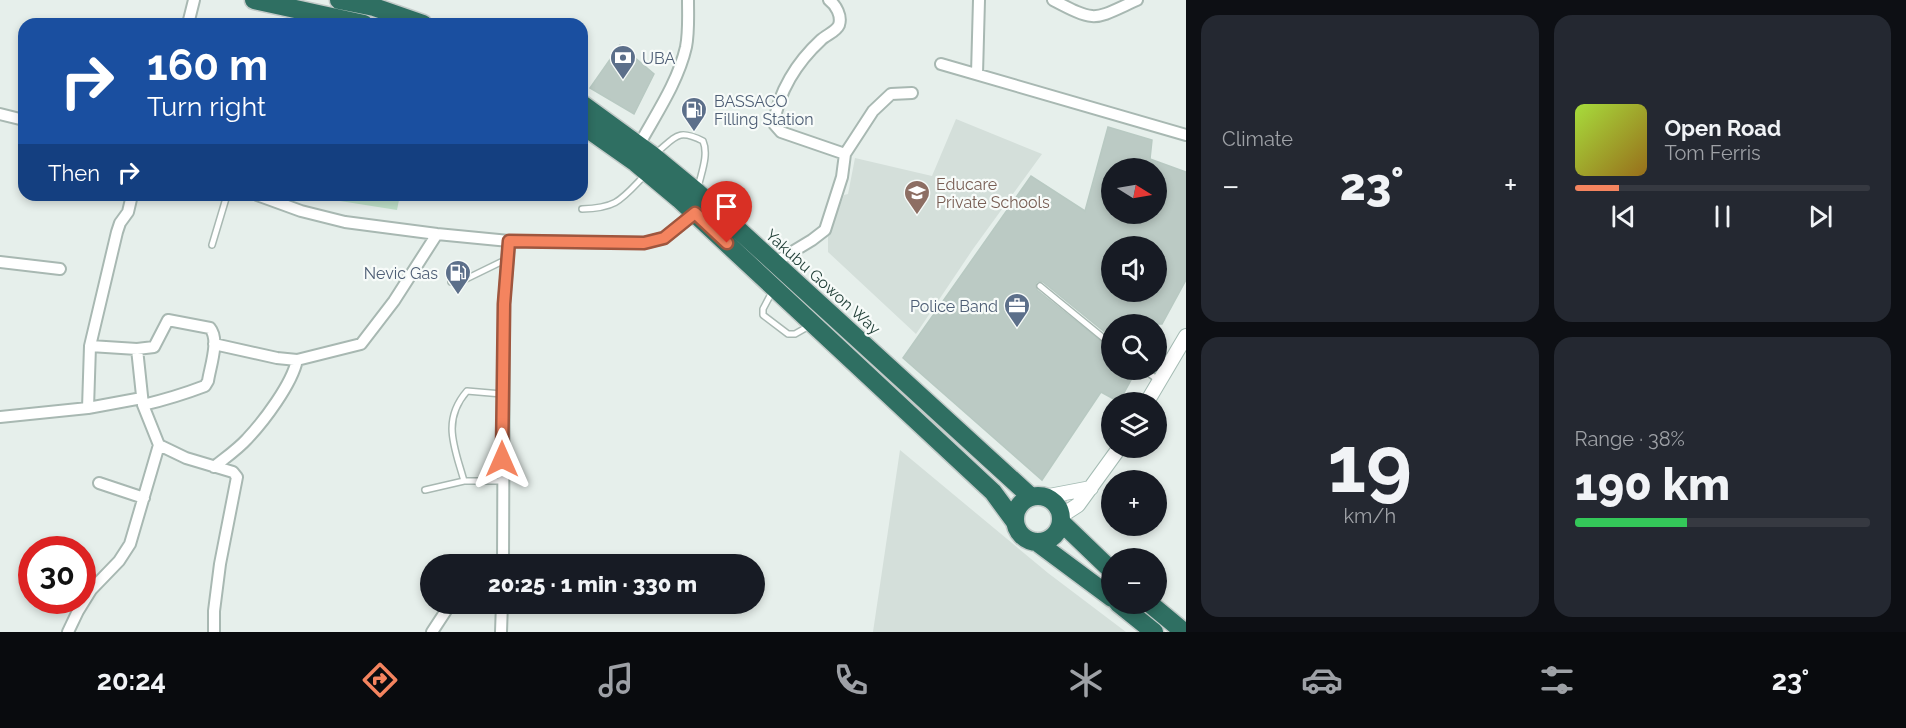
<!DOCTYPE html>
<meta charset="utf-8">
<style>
:root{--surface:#171b24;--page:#242831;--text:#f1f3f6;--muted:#9ea1a6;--line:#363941;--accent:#f4845f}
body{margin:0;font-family:Raleway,sans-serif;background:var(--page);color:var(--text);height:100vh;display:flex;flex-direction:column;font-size:22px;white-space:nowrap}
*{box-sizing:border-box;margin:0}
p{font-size:20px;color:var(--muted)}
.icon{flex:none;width:33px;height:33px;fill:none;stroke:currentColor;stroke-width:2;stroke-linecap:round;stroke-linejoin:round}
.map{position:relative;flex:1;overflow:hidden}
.sheet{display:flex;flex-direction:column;gap:15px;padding:15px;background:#0d0f14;width:720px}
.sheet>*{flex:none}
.top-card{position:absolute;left:18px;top:18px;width:570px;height:183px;border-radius:18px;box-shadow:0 3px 9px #0003;background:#1a4fa0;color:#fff;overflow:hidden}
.needle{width:39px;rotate:101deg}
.buttons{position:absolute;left:1101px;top:158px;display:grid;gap:12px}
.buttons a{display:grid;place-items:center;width:66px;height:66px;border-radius:50%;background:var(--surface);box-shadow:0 3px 9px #0003;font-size:30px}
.speed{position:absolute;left:18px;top:536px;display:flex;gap:12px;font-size:30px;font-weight:700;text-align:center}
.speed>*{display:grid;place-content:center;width:78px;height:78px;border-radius:50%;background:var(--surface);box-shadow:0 3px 9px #0003;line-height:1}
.speed .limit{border:9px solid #d22;background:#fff;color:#111}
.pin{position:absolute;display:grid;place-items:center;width:51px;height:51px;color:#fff;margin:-62px -26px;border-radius:50% 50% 50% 0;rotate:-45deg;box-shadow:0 0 6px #0007}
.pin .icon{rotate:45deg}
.me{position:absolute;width:66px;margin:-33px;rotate:0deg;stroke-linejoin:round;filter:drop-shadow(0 0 4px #0008)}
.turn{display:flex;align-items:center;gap:21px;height:126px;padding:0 30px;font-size:27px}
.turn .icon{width:78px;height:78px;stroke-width:2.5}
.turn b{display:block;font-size:42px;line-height:51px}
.then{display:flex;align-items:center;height:57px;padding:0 30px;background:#0003;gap:12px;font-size:22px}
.big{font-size:45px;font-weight:800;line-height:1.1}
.sheet .tile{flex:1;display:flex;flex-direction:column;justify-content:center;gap:9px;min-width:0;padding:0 21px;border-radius:18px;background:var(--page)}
.sheet .dial{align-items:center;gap:0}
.dial b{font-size:78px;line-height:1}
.song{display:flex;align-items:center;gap:18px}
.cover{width:72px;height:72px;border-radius:9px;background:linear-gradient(135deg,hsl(80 70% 55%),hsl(40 70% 35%))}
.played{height:6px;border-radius:3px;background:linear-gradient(90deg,var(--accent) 15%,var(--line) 15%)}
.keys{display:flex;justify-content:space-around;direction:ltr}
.heat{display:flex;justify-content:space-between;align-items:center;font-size:33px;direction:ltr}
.charge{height:9px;border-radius:4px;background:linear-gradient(90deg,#34c759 38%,var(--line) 0)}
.sheet .tiles{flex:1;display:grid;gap:15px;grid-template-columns:repeat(2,1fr)}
.trip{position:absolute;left:420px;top:554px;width:345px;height:60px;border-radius:30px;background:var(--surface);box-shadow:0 3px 9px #0003;font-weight:800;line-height:60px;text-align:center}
.tabs{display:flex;height:96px;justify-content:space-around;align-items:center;background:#090b0e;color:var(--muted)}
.tabs .icon{width:42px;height:42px}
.tabs .current{color:var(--accent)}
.tabs b{font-size:27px;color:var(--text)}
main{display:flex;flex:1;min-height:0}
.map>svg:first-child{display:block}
.built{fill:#d4dfda}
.green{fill:#bfe0c8}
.building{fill:#bbcac4;stroke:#b8c9c2;stroke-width:1.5;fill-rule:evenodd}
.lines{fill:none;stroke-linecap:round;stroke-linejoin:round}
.lane-casing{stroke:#a8b8b2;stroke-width:8}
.street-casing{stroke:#a8b8b2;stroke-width:14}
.secondary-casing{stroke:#a4bbb3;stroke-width:16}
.highway-casing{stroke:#c2cac8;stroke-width:21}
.lane{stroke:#fff;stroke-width:5}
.street{stroke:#fff;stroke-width:10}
.secondary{stroke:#fff;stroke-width:14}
.highway{stroke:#2f6f62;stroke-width:18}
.route-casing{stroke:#9f563e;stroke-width:15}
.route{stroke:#f4845f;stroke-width:10}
.labels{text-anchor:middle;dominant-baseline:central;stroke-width:4.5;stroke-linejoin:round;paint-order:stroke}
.service-label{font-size:16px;fill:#4e5e75;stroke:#f7fbf9;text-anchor:start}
.education-label{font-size:16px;fill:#785e54;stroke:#f7fbf9;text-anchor:start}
.street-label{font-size:16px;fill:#24423a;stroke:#f7fbf9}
</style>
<main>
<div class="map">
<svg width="1186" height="632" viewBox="0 0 1186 632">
<rect width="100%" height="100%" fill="#e6efeb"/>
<path class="built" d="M 956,119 L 1042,154 L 973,249 L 916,334 L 828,252 L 828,236 L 844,195 L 848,194 L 855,158 L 932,176 Z
M 900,450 L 1048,573 L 1126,632 L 873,632 Z"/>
<path class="green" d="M 302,195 L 400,195 L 397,210 Z"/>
<path class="building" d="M 620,45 L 654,74 L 634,114 L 590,88 Z
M 1108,127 L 1152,140 L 1150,159 L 1186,172 L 1186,280 L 1162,324 L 1112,324 L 1112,338 L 1043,282 L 1039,281 L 1036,283 L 1037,290 L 1112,350 L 1112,369 L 1137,369 L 1119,402 L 1101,392 L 1042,480 L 903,358 L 1031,176 L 1085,211 ZM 1112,168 L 1156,168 L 1156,213 L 1112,213 ZM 1112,246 L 1156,246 L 1156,291 L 1112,291 Z"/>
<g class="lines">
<defs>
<path id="lane" d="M 655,154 C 676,137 677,128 703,141 C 709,155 701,173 698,188
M 582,209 C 617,208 621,200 644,176
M 212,245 L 227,195
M 451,282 L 464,280 L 507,259
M 1040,286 L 1112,345
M 772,292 L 763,309 L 763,315 L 788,334 L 795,334 L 809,326
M 1143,369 L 1158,380
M 464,481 C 455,448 441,421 467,391 L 502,394
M 425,490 L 464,481 L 502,481"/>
<path id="street" d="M 829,0 C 836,5 842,16 839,25 C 836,32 826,35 821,40 C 797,62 778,92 774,124 L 781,132 L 845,154
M 1053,0 C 1097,23 1093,20 1137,0
M 188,24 L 194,0
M 941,64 L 1186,135
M 977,74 L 979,0
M 0,114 L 24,120
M 639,145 C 656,114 678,82 686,47 C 689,32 688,16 688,0
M 257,195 L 301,211 L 345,222 L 437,234 L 509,241 L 644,243 L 664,238 L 695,213
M 0,262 L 60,269
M 774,263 L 812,240 L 825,230 L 842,177 L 845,154 L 873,111 L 891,94 L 912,93
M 214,344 L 277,358 L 297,360 L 361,344 L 394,301 L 437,234
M 90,346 L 137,349 L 154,347 L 168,320 L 210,328 C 220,340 210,367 208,381 L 205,386 C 184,394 164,400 143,405
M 137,349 L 143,405 L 159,445 L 186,458 L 233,472 L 237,477 L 220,564 L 214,611 L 214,632
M 88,408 L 90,346 L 117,232 L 120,223 L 128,212 L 132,195
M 0,417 L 88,408 L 142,398
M 214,467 C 225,458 238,449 247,439 C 264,421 292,384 297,360
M 99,483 L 144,498
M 503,564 L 504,304 L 509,241
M 68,632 L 78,611 L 91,590 L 119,561 L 130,544 L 159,445
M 432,632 L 451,603
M 501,632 L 502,603"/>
<path id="secondary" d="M 1147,402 L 1186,336
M 1044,497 L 1091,488
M 1061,516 L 1078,505 L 1120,447"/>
<path id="highway" d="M 254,0 L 364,24
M 339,0 L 374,7 L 423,24
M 582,104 L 652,155 L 697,192 L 1031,497
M 582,125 L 636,163 L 679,199 L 993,492 L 1015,522
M1015 519a23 23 0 1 1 46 0a23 23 0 1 1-46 0Z
M 1061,522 L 1112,571
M 1038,543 L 1112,598
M 1118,603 L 1154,632
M 1149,603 L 1184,632"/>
</defs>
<use href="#lane" class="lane-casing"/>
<use href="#street" class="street-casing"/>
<use href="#secondary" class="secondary-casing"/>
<use href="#highway" class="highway-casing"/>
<use href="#lane" class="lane"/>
<use href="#street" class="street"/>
<use href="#secondary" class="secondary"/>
<use href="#highway" class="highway"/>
</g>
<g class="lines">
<defs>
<path id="route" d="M 502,459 L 504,304 L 509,241 L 644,243 L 664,238 L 695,213 L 727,243"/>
</defs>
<use href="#route" class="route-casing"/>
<use href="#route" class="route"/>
</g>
<defs>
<symbol id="bank-pin" viewBox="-11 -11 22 30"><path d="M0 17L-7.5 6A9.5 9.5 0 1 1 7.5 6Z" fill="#5c6f8a" stroke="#f7fbf9"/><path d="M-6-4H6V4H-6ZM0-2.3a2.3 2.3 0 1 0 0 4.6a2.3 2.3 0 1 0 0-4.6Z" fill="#fff"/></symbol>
<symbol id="fuel-pin" viewBox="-11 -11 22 30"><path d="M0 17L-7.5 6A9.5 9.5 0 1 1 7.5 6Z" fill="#5c6f8a" stroke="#f7fbf9"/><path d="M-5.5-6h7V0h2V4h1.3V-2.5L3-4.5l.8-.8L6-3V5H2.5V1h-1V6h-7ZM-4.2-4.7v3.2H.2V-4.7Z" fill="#fff"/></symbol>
<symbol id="school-pin" viewBox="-11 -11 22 30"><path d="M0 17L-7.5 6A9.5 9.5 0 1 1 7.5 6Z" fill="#8d6e63" stroke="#f7fbf9"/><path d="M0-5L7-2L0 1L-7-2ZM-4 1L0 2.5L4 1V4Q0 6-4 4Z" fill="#fff"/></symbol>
<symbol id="office-pin" viewBox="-11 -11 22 30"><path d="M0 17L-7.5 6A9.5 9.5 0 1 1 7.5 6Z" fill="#5c6f8a" stroke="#f7fbf9"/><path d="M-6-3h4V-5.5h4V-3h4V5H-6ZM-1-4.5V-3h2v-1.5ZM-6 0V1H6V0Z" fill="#fff"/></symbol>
</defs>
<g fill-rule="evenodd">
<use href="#bank-pin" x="608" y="43" width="30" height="40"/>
<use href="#fuel-pin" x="679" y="95" width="30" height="40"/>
<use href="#school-pin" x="902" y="178" width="30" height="40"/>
<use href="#fuel-pin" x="443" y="258" width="30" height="40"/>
<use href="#office-pin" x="1002" y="291" width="30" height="40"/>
</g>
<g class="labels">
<g class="service-label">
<text x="642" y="58">UBA</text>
<text x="714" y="101">BASSACO<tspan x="714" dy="18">Filling Station</tspan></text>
<text x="438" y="273" text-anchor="end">Nevic Gas</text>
<text x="998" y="306" text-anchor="end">Police Band</text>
</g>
<g class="education-label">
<text x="936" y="184">Educare<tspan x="936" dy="18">Private Schools</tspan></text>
</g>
<g class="street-label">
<text transform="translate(823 282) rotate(42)">Yakubu Gowon Way</text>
</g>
</g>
</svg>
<div class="buttons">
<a><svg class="needle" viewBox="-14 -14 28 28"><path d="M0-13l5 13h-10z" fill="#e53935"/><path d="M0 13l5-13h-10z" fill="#9ea1a6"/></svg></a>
<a><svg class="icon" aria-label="sound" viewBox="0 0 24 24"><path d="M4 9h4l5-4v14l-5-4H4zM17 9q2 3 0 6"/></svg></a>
<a><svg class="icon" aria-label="search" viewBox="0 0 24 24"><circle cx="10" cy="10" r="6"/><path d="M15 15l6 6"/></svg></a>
<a><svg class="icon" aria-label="layers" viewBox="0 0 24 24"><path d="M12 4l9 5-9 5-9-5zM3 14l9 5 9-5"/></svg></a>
<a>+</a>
<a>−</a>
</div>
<div class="speed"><div class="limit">30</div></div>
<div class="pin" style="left:727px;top:243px;background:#d93025"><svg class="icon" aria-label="arrive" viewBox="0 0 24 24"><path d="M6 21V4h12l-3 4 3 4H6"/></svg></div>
<svg class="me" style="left:502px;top:459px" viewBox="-20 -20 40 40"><path d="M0-17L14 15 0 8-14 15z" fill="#f4845f" stroke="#fff" stroke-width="4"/></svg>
<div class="trip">20:25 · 1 min · 330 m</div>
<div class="top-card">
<div class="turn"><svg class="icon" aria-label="right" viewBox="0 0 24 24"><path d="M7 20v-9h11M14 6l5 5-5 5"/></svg><div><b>160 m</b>Turn right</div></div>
<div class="then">Then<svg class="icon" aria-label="right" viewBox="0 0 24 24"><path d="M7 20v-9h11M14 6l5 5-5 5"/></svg></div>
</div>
</div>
<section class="sheet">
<div class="tiles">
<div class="tile"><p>Climate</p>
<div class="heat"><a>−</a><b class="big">23°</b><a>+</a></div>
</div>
<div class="tile">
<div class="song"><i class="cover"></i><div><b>Open Road</b><p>Tom Ferris</p></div></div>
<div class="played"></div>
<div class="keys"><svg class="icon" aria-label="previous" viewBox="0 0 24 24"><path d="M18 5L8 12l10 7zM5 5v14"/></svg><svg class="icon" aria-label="pause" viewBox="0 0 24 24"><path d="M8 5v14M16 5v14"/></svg><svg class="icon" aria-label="next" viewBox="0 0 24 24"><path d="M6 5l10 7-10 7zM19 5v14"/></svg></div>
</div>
<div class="tile dial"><b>19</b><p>km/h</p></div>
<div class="tile"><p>Range · 38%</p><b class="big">190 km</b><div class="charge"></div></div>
</div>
</section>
</main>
<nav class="tabs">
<b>20:24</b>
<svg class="icon current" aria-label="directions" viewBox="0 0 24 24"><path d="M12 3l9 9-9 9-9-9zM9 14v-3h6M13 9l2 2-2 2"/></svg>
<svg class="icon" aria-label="music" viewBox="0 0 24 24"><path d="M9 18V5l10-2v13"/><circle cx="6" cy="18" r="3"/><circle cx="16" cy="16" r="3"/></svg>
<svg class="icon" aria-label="phone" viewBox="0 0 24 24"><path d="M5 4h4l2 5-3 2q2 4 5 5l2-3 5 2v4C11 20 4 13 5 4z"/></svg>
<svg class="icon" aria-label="climate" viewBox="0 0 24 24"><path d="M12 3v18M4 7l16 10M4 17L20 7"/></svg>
<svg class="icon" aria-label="car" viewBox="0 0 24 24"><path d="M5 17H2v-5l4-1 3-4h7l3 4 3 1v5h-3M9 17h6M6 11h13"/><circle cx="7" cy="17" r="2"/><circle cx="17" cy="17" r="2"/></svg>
<svg class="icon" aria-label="filters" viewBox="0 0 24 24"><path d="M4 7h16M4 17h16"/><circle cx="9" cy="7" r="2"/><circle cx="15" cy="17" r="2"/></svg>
<b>23°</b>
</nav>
